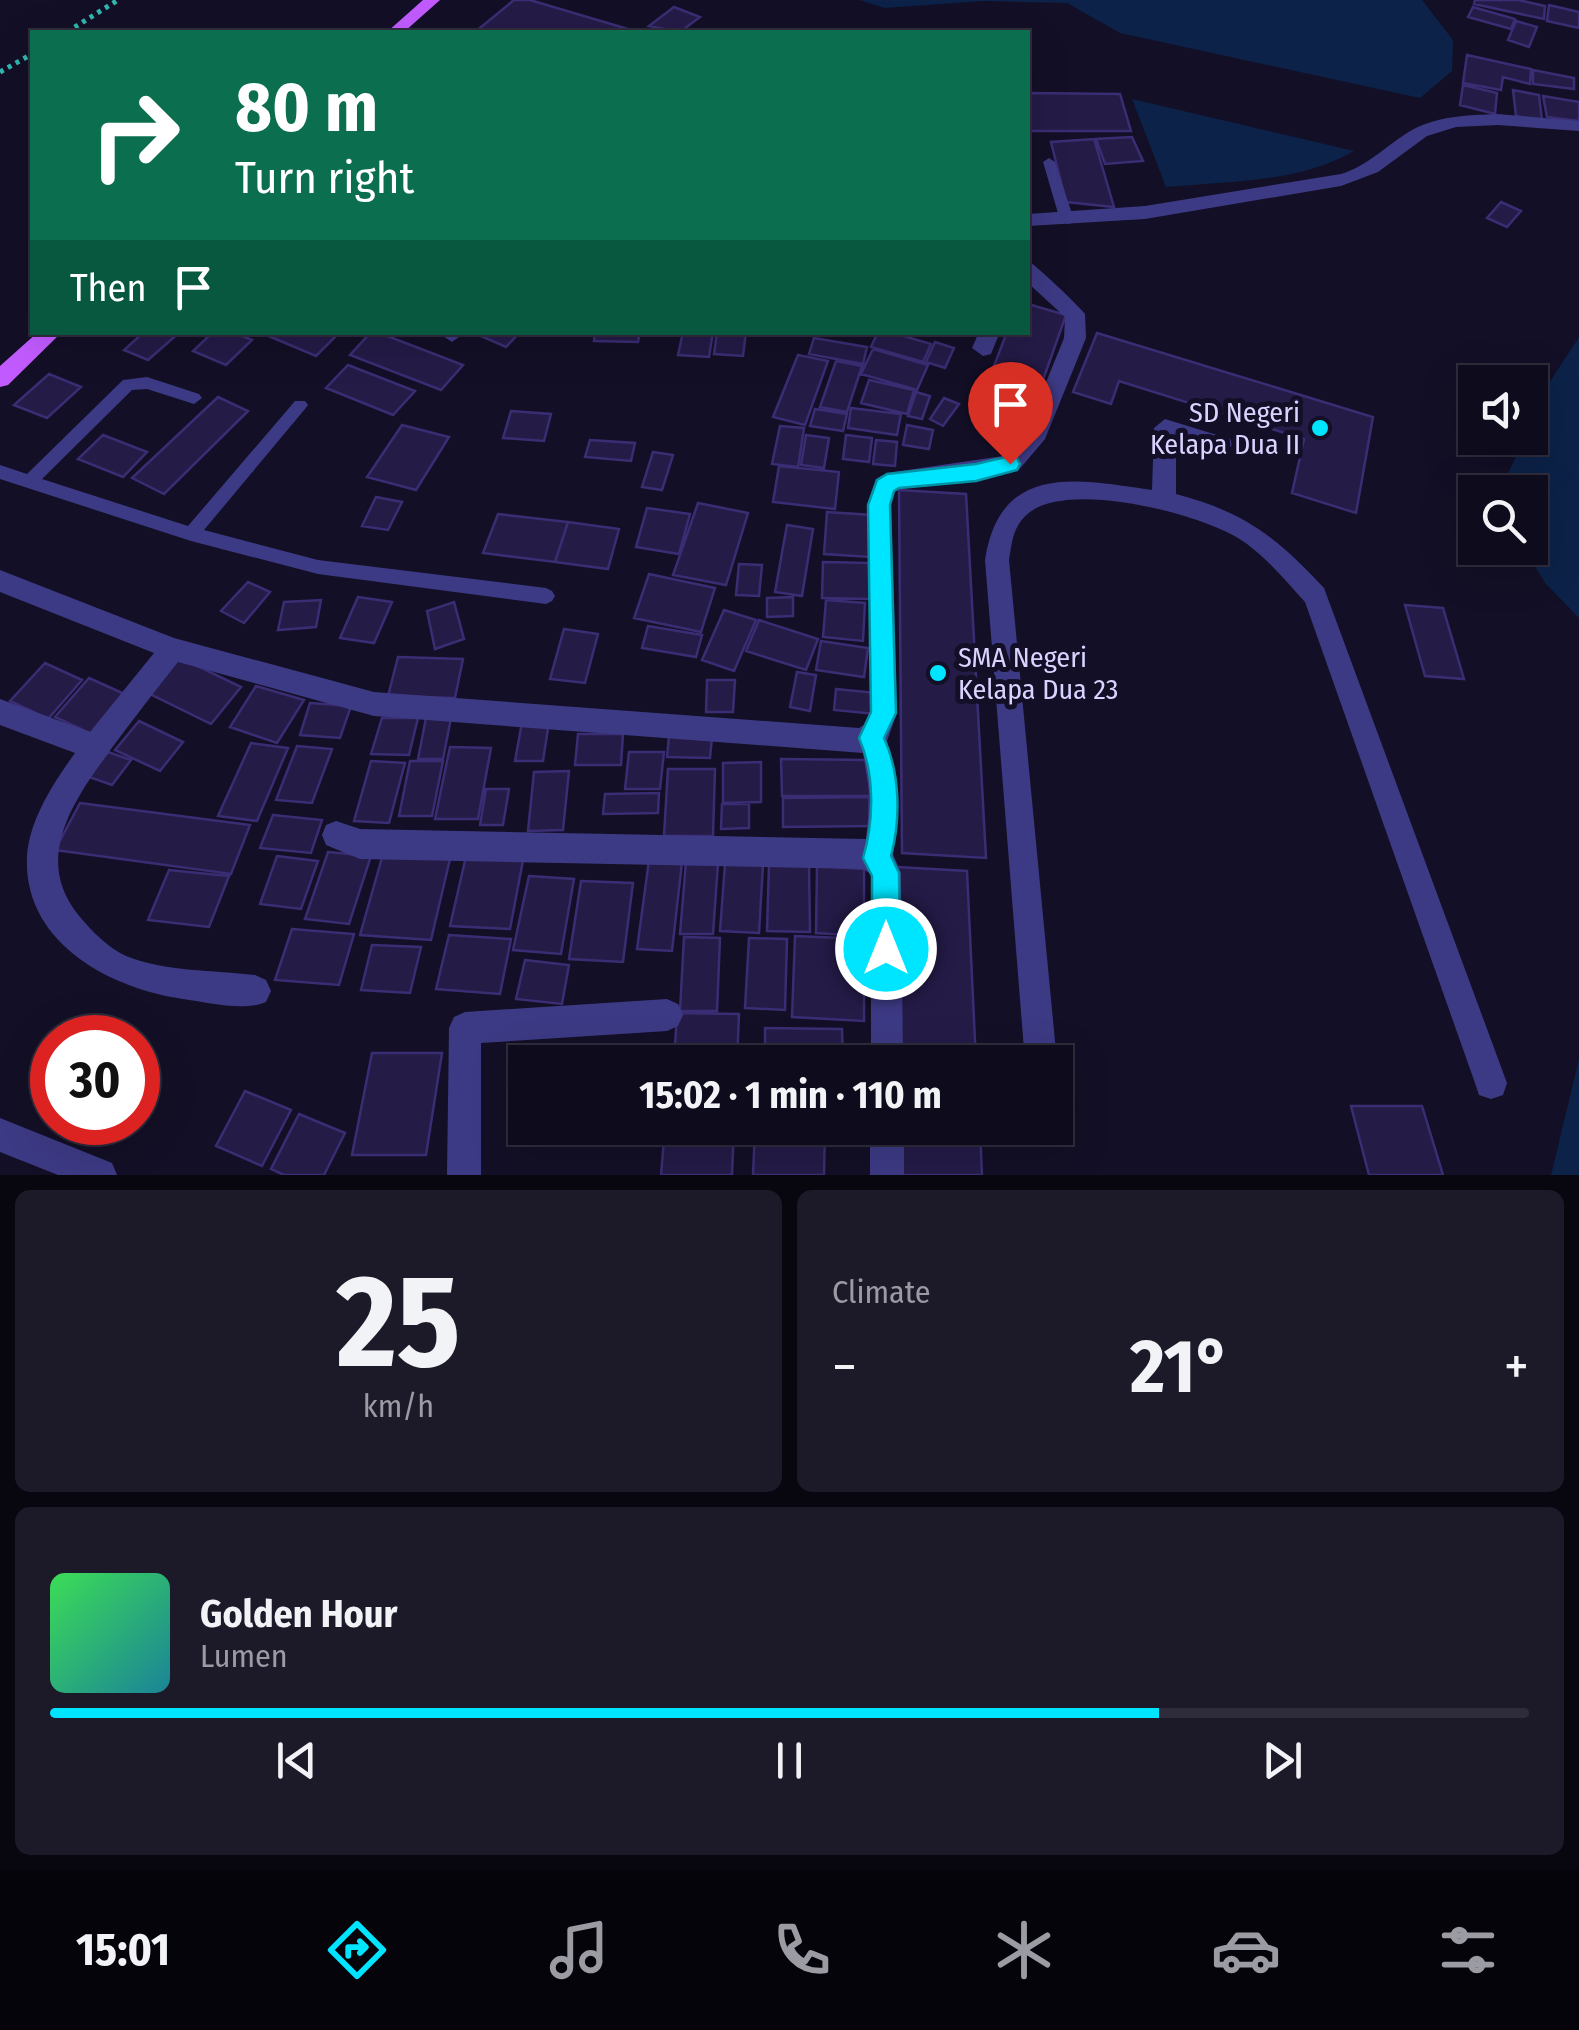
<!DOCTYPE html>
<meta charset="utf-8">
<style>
:root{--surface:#0e0b1c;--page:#1c1929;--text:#f1f3f6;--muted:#9b9ba3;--line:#2e2b3b;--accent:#00e5ff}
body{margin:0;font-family:"Fira Sans Condensed",sans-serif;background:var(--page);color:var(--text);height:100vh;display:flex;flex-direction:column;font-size:38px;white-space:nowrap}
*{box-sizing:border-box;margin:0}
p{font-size:32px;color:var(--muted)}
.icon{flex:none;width:55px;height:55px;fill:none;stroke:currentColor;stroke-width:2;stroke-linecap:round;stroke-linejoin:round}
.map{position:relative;height:1175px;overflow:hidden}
.panel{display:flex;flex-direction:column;gap:15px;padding:15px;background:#08060f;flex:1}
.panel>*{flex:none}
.guide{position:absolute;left:30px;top:30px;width:1000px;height:305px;border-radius:0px;box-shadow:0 10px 40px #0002,0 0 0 2px var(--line);background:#0b6e4f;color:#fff;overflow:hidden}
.buttons{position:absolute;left:1458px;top:365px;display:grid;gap:20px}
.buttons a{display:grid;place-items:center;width:90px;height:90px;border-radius:0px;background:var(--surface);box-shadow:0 10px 40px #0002,0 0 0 2px var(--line);font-size:50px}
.speed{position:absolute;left:30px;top:1015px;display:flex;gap:20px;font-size:50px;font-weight:700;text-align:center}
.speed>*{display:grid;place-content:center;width:130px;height:130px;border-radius:50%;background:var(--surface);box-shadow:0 10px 40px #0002,0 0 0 2px var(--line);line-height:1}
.speed .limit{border:15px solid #d22;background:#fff;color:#111}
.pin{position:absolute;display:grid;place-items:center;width:85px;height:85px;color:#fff;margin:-102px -42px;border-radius:50% 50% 50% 0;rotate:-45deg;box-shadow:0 0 10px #0007}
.pin .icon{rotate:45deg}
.me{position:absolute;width:110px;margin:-55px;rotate:0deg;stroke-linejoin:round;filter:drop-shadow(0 0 8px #0008)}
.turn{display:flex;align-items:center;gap:35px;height:210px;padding:0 40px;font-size:45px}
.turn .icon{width:130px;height:130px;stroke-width:2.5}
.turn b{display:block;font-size:70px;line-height:85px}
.then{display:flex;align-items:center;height:95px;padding:0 40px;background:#0003;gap:20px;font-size:38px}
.big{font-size:75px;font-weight:700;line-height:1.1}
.panel .card{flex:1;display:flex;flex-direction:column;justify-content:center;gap:15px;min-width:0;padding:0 35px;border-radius:15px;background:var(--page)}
.panel .dial{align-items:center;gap:0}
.dial b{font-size:130px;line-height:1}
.song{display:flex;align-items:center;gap:30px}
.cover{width:120px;height:120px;border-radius:15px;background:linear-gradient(135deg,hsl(130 70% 55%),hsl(190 70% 35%))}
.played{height:10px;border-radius:5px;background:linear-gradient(90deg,var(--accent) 75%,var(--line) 75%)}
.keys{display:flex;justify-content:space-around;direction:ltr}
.heat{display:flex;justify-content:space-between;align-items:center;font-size:55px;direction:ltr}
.panel .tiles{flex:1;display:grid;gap:15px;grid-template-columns:1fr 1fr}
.card:last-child{grid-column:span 2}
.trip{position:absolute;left:508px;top:1045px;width:565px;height:100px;border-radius:0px;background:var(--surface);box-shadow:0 10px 40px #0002,0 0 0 2px var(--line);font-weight:700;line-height:100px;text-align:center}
.menu{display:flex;height:160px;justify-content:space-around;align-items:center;background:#06040b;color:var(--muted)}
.menu .icon{width:70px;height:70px}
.menu .on{color:var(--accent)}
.menu b{font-size:45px;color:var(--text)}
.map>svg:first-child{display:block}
.water{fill:#0c2248}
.building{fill:#241b47;stroke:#3b2d73;stroke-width:2.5}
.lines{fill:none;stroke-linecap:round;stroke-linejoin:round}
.path{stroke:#2fb8b0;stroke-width:5;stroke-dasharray:4 5;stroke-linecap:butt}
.lane{fill:#3d3a85;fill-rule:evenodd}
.street{fill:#3d3a85;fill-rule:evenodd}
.primary{fill:#c25bff;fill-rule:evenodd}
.route{fill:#00e5ff;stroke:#0095a6;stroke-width:2.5}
.poi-dot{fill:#00e5ff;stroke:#130f26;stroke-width:4}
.labels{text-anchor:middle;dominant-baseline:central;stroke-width:10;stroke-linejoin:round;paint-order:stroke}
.poi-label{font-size:28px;fill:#d9d4ff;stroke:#130f26;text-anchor:end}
</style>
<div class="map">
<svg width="1579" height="1175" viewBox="0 0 1579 1175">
<rect width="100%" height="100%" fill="#130f26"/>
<path class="water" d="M 859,0 L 1422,0 L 1453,40 L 1452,71 L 1420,98 L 1120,33 L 1067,3 L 983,1 L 885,8 Z
M 1132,99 L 1354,151 C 1300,183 1228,181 1166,187 Z
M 1579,337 L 1579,618 L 1545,583 L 1524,548 L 1530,548 L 1530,492 L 1506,492 L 1508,473 L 1525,438 L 1530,438 C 1530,404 1562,365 1579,337 Z
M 1579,1059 L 1579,1175 L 1551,1175 Z"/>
<path class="building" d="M 514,0 L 530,0 L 628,29 L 624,32 L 475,32 Z
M 1475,0 L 1518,0 L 1545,6 L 1544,19 L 1474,4 Z
M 1549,5 L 1579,12 L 1579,28 L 1547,21 Z
M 674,7 L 700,17 L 680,32 L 649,26 Z
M 1473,7 L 1515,19 L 1511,29 L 1468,17 Z
M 1516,21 L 1537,27 L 1529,47 L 1508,40 Z
M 1467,55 L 1531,69 L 1530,84 L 1503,77 L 1501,90 L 1463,83 Z
M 1533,70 L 1574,78 L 1574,89 L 1533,84 Z
M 1463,85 L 1497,93 L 1495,114 L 1460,105 Z
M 1513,90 L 1539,95 L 1542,121 L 1516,116 Z
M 1028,93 L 1120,94 L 1131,131 L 1031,131 Z
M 1543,96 L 1579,102 L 1579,121 L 1547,117 Z
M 1132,137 L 1143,161 L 1105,164 L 1096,139 Z
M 1094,139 L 1114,207 L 1066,202 L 1051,142 Z
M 1501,202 L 1521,211 L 1507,227 L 1487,218 Z
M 1028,304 L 1066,315 L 1043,380 L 994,366 L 1007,332 L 1028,332 Z
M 144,332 L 180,332 L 148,360 L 124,350 Z
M 213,332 L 233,332 L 252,340 L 226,365 L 193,351 Z
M 259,332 L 340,332 L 316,356 Z
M 371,332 L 377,332 L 463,365 L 441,390 L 350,355 Z
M 472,332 L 520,332 L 506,347 Z
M 595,332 L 640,332 L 638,342 L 594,341 Z
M 683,332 L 713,332 L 709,357 L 678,355 Z
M 717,332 L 746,332 L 743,356 L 714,354 Z
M 878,332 L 890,332 L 931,344 L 923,362 L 871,347 Z
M 1097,333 L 1373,417 L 1356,513 L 1292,493 L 1304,439 L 1119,381 L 1111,404 L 1073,392 Z
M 814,338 L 867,347 L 863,364 L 809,354 Z
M 935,342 L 954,348 L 945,368 L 926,362 Z
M 873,349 L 928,365 L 917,390 L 861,374 Z
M 798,355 L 828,361 L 805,425 L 773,417 Z
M 836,361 L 862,366 L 847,412 L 820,407 Z
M 348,365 L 415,391 L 393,415 L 326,388 Z
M 49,374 L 81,387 L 47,418 L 14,405 Z
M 869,380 L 914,390 L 907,414 L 861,403 Z
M 916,392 L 930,396 L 922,419 L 908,416 Z
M 218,397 L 248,411 L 164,494 L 132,478 Z
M 944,398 L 959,404 L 943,426 L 930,419 Z
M 851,408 L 901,414 L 897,435 L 848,428 Z
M 815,409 L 847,414 L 843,431 L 810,426 Z
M 511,411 L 551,414 L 544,441 L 503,438 Z
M 402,425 L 449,437 L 416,490 L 367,477 Z
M 907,425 L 933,430 L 929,449 L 903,445 Z
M 780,426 L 804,428 L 798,467 L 772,464 Z
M 103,435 L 147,452 L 123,477 L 78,459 Z
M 806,435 L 829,438 L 824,468 L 801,465 Z
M 846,435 L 872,438 L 869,462 L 843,459 Z
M 590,440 L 635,443 L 631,461 L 585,457 Z
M 876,440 L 897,442 L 895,466 L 873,464 Z
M 653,452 L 673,455 L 662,490 L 642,487 Z
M 779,466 L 839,472 L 835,509 L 773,502 Z
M 899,490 L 966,494 L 986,858 L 902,853 Z
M 376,497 L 402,502 L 388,530 L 362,526 Z
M 698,503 L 748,513 L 726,585 L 673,575 Z
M 647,508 L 690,514 L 679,554 L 636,547 Z
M 827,512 L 872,515 L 870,557 L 824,554 Z
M 498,514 L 568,522 L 555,562 L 483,553 Z
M 568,522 L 619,529 L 608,569 L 555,562 Z
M 787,525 L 813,529 L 802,596 L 775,592 Z
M 823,562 L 869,563 L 870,599 L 822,598 Z
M 739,564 L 762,565 L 759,596 L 736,595 Z
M 649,574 L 715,588 L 701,632 L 634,618 Z
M 248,582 L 270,592 L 244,623 L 221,611 Z
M 358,597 L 392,602 L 374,643 L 340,638 Z
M 793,597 L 793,616 L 767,617 L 767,598 Z
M 321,600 L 316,627 L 278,630 L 284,602 Z
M 826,600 L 865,603 L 863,641 L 823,637 Z
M 454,602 L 464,639 L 435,649 L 427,611 Z
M 1405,605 L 1443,608 L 1464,679 L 1425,676 Z
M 724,610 L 756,620 L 734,671 L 702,660 Z
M 759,620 L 818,639 L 806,670 L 746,651 Z
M 648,626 L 702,635 L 696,657 L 642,648 Z
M 564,629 L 598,634 L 585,683 L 550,679 Z
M 821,641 L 868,648 L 864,677 L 816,670 Z
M 177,656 L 241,687 L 211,724 L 146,692 Z
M 398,657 L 463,659 L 455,698 L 388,696 Z
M 45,663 L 82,680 L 48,719 L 10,701 Z
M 797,672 L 816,675 L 810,711 L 790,707 Z
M 89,678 L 129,696 L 96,736 L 55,717 Z
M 707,680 L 735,680 L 733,712 L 706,712 Z
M 256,686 L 304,700 L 277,743 L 230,727 Z
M 836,689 L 877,693 L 875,714 L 834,710 Z
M 310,703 L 351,706 L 340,738 L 300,735 Z
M 382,718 L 418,718 L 409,755 L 371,754 Z
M 426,718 L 451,718 L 443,759 L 418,759 Z
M 139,721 L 183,742 L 160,771 L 115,750 Z
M 522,722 L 549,722 L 543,761 L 515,761 Z
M 578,734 L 623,734 L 621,765 L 575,765 Z
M 669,736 L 712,737 L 710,758 L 667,757 Z
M 251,743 L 288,748 L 257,821 L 218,816 Z
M 297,746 L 332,749 L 312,803 L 276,800 Z
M 450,747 L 491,748 L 478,819 L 435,819 Z
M 108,752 L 131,760 L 112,785 L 89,777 Z
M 629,752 L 664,752 L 660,789 L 625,789 Z
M 781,759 L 868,760 L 870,796 L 782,796 Z
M 371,761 L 405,763 L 389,823 L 354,821 Z
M 410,761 L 443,761 L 432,816 L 399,816 Z
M 761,762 L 761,802 L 723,803 L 723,763 Z
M 668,769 L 715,769 L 713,836 L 664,836 Z
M 569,771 L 563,830 L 528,831 L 534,772 Z
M 486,789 L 509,789 L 503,825 L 480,825 Z
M 659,793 L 658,813 L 603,814 L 605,794 Z
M 869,797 L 870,826 L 783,827 L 783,798 Z
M 80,803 L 250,825 L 231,874 L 55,850 Z
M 722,804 L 749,804 L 749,828 L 721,829 Z
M 273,815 L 322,820 L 311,853 L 260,848 Z
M 328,852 L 371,856 L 349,924 L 305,919 Z
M 467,852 L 524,855 L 510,929 L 450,926 Z
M 383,854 L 450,859 L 431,940 L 360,935 Z
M 277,856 L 318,861 L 301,909 L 260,904 Z
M 649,860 L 682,862 L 672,951 L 637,949 Z
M 686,862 L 718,863 L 713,934 L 680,934 Z
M 725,864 L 763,865 L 759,933 L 720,931 Z
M 769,864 L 809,865 L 810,932 L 767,931 Z
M 817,866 L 864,869 L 864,936 L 816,933 Z
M 897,867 L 967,871 L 976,1062 L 899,1062 Z
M 169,870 L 229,876 L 209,927 L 148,920 Z
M 529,876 L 574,879 L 561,954 L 513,950 Z
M 581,881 L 633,883 L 623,962 L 569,959 Z
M 292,929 L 354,934 L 339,985 L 275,980 Z
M 449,935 L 511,939 L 500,994 L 436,989 Z
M 795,936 L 864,939 L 864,1021 L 792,1017 Z
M 684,937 L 720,938 L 717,1011 L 680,1011 Z
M 749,938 L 787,939 L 785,1010 L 745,1008 Z
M 372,945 L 421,947 L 410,993 L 361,990 Z
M 525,960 L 569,965 L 562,1004 L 516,999 Z
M 677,1013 L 739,1014 L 737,1062 L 674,1062 Z
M 765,1028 L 842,1029 L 843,1062 L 765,1062 Z
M 372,1053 L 442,1053 L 426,1155 L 352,1155 Z
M 245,1091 L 291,1110 L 262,1166 L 216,1146 Z
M 1351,1106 L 1422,1106 L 1443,1175 L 1369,1175 Z
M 299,1114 L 345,1133 L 324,1175 L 284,1175 L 271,1169 Z
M 665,1128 L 734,1128 L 732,1175 L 661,1175 Z
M 755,1128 L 825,1128 L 824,1175 L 753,1175 Z
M 900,1128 L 980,1128 L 982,1175 L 900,1175 Z"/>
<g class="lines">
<path class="path" d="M 67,32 L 118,0
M 0,72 L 32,54"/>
<path class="lane" d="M 1049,158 L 1055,162 L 1074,220 L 1072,223 L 1067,224 L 1060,220 L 1043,162 Z
M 147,377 L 199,394 L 202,398 L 194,404 L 147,389 L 132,390 L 42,479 L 188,526 L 295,401 L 305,401 L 308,405 L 305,409 L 204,530 L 318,560 L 546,588 L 552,591 L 555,596 L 552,601 L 546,604 L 318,574 L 191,541 L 0,479 L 0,465 L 27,474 L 123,380 Z"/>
<path class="street" d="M 1498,114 L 1579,121 L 1579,131 L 1498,125 L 1456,127 L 1427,136 L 1378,172 L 1341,186 L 1145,219 L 1028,226 L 1028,214 L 1145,206 L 1341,174 C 1367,166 1385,147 1407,133 C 1434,116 1467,115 1498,114 Z
M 1028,261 C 1035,264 1079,306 1085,314 L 1086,338 L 1045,439 L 1018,471 L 976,481 L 899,489 L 894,492 L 891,505 L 897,713 L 887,741 L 898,797 L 893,854 L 901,873 L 903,1062 L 871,1062 L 871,874 L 863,869 L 360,859 L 326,845 L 322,835 L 326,825 L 336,821 L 360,829 L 866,839 L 870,797 L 863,753 L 374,716 L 178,662 C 154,692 131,722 108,753 C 73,802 32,860 80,917 C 92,931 108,948 126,956 C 166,972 213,970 255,975 L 266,980 L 271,991 L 266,1002 C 243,1012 207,1002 183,999 C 111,989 23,943 27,857 C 29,820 54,782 75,753 L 0,725 L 0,699 L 90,732 L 154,653 L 0,592 L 0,570 L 174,638 L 374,692 L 859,728 L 867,723 L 871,713 L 867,505 L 876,479 L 887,473 L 1003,456 L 1025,434 L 1064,338 L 1065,317 L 1028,283 Z
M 437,332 L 462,332 L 463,334 L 452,342 Z
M 979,332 L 1000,332 L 991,354 L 983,356 L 972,348 Z
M 1165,419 L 1230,439 L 1233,445 L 1222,454 L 1176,440 L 1176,494 C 1244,512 1277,537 1324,588 L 1507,1083 L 1503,1095 L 1491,1099 L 1479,1095 L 1475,1083 L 1305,602 C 1284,579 1264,554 1238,538 C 1197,513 1071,481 1030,512 C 1013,525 1012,541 1009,560 L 1057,1062 L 1055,1067 L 1055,1062 L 1025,1062 L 985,560 C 1000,462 1077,479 1152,490 L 1154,428 Z
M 667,999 L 678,1004 L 683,1015 L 678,1026 L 667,1031 L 481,1043 L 481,1175 L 447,1175 L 449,1028 L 454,1017 L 465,1012 Z
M 0,1118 L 112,1163 L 117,1175 L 58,1175 L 0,1152 Z
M 870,1128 L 904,1128 L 904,1175 L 870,1175 Z"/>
<path class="primary" d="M 423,0 L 440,0 L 404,32 L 387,32 Z
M 38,332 L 62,332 L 8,385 L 0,387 L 0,366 Z"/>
</g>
<path class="route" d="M 1010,456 L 1017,458 L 1020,464 L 1017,470 L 976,481 L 899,488 L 894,491 L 890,505 L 896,713 L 884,738 C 900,773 901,819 891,856 L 899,873 L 900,949 L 896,959 L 886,963 L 876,959 L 872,949 L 872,876 L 863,858 C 874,821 875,774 859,738 L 871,712 L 868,505 L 877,480 L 887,474 L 976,464 Z"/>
<g class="poi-dot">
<circle cx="1320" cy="428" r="10"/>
<circle cx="938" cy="673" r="10"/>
</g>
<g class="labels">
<g class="poi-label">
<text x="1300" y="412">SD Negeri<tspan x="1300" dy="32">Kelapa Dua II</tspan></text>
<text x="958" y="657" text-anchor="start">SMA Negeri<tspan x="958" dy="32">Kelapa Dua 23</tspan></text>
</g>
</g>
</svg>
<div class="buttons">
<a><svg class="icon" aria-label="sound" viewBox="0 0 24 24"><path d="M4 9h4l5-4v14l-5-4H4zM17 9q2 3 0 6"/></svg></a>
<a><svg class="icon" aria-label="search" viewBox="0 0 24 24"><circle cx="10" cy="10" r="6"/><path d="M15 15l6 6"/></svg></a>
</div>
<div class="speed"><div class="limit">30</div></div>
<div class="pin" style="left:1010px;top:464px;background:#d93025"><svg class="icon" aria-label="arrive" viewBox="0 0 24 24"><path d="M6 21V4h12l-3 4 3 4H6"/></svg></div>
<svg class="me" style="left:886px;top:949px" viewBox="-20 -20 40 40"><circle r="17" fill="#00e5ff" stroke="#fff" stroke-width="3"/><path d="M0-11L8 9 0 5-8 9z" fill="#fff"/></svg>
<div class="trip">15:02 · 1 min · 110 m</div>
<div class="guide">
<div class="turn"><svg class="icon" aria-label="right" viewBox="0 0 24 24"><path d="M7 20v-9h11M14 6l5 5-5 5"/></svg><div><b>80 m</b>Turn right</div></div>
<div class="then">Then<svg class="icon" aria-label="arrive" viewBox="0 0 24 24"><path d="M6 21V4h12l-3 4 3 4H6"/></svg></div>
</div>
</div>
<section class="panel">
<div class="tiles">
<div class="card dial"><b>25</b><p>km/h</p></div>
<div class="card"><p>Climate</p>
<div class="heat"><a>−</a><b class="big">21°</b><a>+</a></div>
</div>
<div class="card">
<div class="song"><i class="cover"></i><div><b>Golden Hour</b><p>Lumen</p></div></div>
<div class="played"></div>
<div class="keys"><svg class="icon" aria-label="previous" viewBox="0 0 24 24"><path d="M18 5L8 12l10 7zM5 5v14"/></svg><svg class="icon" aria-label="pause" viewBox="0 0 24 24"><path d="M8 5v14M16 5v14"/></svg><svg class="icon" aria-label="next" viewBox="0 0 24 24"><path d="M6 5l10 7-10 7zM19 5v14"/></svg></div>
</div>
</div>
</section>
<nav class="menu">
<b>15:01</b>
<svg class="icon on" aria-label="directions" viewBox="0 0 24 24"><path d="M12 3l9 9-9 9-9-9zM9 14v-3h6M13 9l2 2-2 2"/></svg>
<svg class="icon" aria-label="music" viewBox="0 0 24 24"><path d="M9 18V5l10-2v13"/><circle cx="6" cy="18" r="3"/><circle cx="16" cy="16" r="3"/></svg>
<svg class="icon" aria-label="phone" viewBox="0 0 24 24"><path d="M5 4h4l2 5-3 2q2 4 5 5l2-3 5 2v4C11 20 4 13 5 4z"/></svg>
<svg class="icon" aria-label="climate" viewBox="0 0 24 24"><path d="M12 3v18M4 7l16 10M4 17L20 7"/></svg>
<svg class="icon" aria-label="car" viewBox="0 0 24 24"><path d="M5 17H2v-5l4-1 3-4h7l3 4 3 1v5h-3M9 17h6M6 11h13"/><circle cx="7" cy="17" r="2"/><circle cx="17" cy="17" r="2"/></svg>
<svg class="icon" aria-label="filters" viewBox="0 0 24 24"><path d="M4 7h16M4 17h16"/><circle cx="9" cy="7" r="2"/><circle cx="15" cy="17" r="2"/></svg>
</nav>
